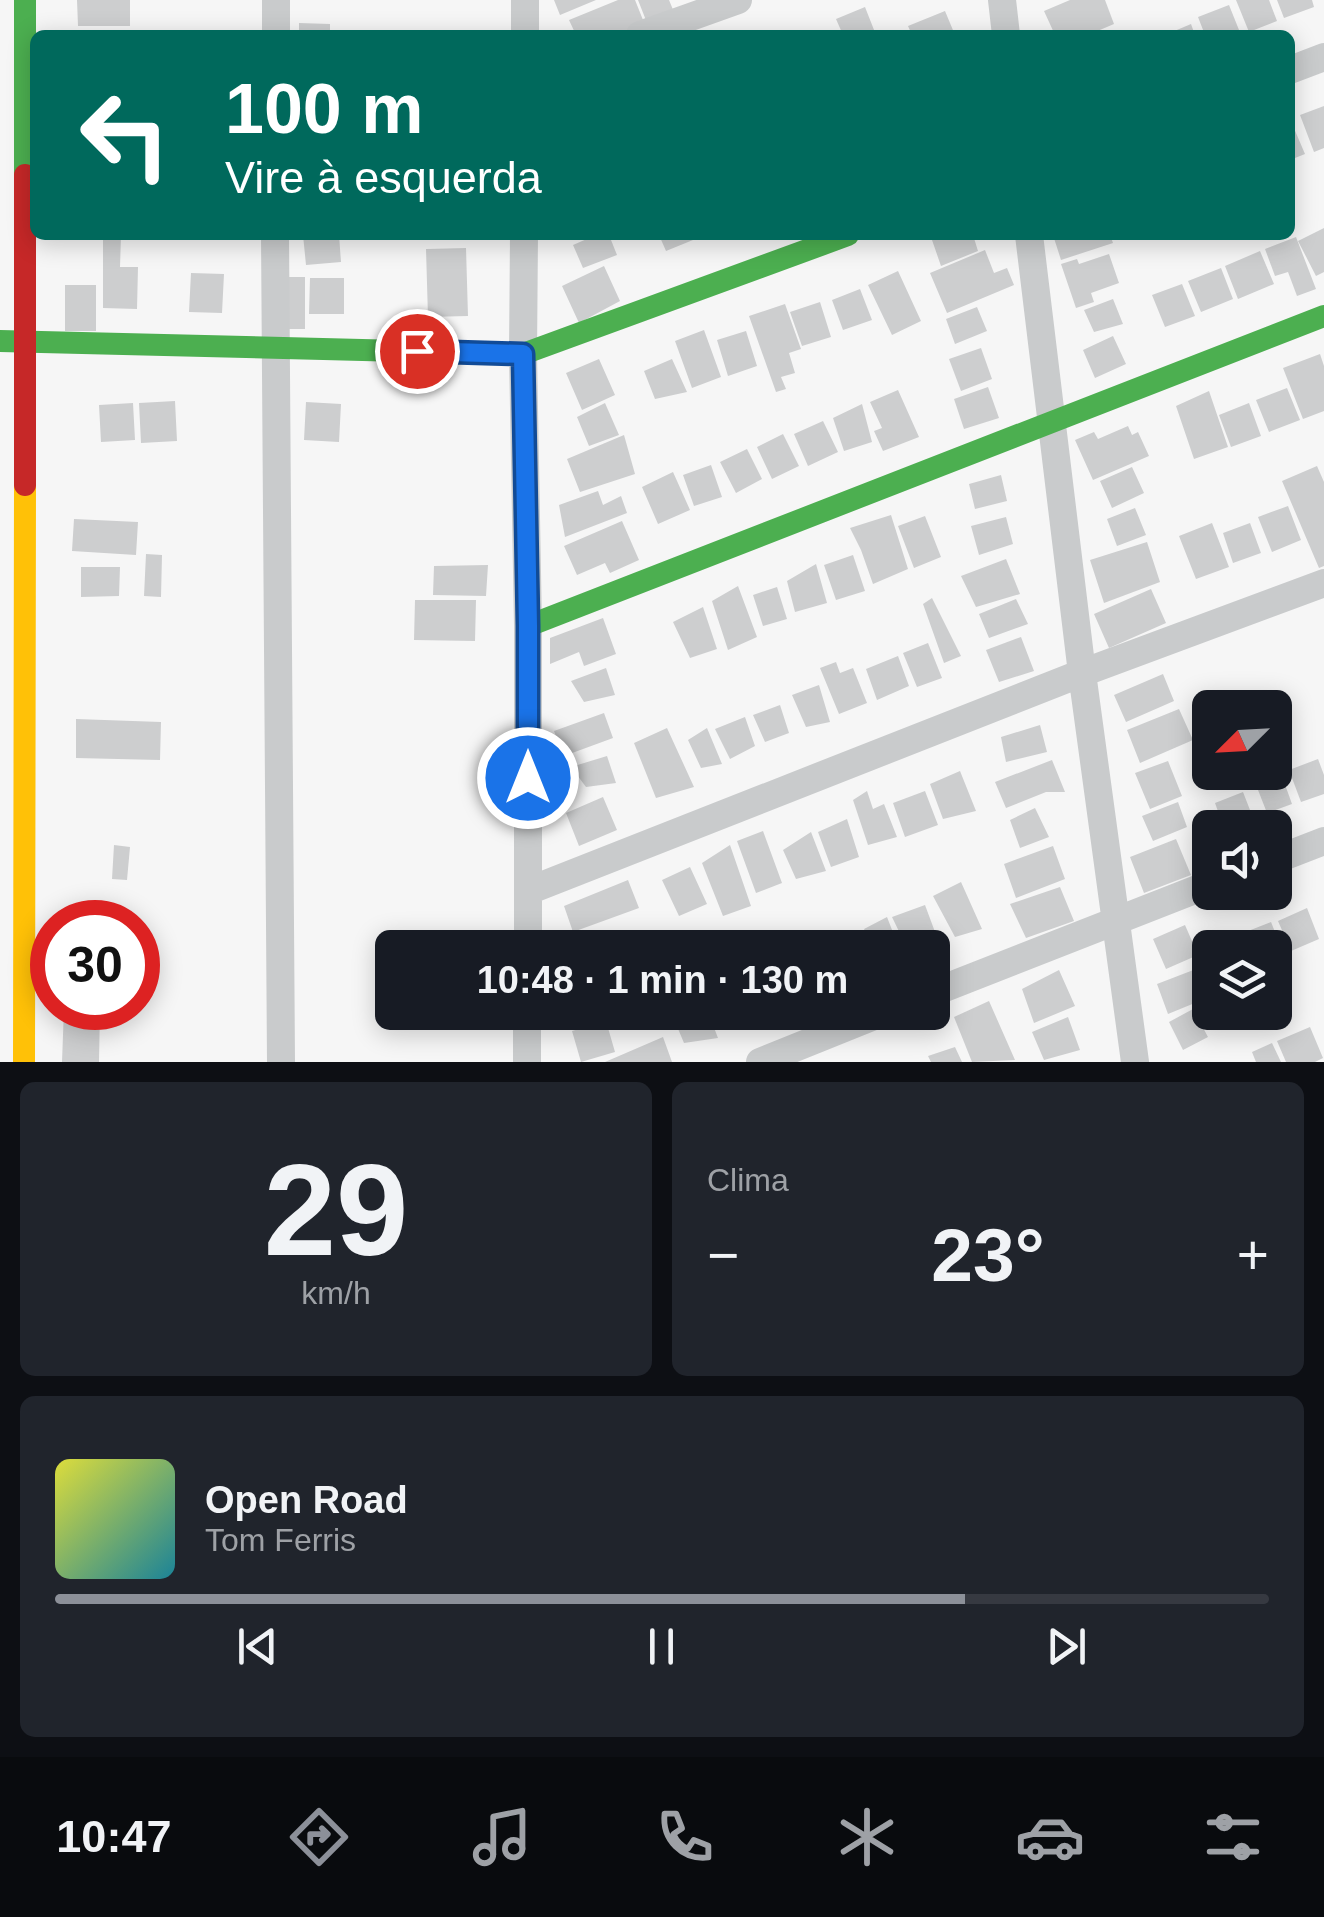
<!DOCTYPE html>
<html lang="pt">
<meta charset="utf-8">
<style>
:root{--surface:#171b24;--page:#20242c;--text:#f1f3f6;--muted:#9ea1a6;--line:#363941;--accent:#8c9099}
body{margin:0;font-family:Arial,sans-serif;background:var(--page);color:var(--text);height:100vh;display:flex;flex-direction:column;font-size:38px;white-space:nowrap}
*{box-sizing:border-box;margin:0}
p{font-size:32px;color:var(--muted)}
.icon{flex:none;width:55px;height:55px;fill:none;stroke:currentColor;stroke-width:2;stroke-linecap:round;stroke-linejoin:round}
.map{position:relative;height:1062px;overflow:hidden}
.details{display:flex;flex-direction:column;gap:20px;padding:20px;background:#0d0f14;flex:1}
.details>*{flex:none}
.hud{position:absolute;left:30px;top:30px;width:1265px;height:210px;border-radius:15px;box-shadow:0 5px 25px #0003;background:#00695c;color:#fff;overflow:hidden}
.needle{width:65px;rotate:246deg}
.tools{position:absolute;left:1192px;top:690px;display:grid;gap:20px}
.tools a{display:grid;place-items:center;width:100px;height:100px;border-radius:15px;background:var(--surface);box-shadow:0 5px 25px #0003;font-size:50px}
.speed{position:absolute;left:30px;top:900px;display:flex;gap:20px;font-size:50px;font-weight:700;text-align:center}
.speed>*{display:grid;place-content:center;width:130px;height:130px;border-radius:50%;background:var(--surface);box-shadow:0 5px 25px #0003;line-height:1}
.speed .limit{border:15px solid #d22;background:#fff;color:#111}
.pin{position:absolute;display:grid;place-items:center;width:85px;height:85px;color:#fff;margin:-42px;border:5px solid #fff;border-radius:50%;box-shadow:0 2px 10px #0007}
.me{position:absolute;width:110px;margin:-55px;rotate:0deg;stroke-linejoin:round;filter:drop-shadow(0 0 8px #0008)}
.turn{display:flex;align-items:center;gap:35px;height:210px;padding:0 30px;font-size:45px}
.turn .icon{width:130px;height:130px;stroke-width:2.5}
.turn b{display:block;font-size:70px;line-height:85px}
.big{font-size:75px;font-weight:700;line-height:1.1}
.details .card{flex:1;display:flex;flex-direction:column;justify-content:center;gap:15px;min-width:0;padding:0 35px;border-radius:15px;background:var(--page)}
.details .dial{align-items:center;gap:0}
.dial b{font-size:130px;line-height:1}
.song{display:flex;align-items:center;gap:30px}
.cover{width:120px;height:120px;border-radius:15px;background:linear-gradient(135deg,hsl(60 70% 55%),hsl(190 70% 35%))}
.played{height:10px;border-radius:5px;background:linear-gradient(90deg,var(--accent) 75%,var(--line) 75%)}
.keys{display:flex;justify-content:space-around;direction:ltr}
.heat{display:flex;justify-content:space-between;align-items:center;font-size:55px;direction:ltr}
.details .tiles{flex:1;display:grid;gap:20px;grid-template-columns:1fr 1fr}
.card:last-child{grid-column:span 2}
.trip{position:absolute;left:375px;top:930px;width:575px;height:100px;border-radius:15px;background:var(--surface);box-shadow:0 5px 25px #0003;font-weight:700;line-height:100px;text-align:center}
.tabs{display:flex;height:160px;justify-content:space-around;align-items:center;background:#090b0e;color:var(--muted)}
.tabs .icon{width:70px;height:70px}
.tabs .selected{color:var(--accent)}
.tabs b{font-size:45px;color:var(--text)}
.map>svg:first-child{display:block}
.building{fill:#cdcecf}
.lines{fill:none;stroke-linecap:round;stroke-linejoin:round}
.street{stroke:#c9cbcc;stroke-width:28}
.fast{stroke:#4caf50;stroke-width:22}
.slow{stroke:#ffc107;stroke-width:22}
.jam{stroke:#c62828;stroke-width:22}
.route-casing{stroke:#114b97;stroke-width:25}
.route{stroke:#1a73e8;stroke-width:18}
</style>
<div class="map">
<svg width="1324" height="1062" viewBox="0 0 1324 1062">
<rect width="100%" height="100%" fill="#f6f6f6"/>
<path class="building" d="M 77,0 L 130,0 L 130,26 L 78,26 Z
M 554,0 L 596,0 L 560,15 Z
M 618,0 L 635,0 L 645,25 L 621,35 L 576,35 L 569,20 Z
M 638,0 L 669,0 L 676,17 L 649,28 Z
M 1070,0 L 1105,0 L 1114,24 L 1088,35 L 1055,35 L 1044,11 Z
M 1236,0 L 1269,0 L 1277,21 L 1249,32 Z
M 1277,0 L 1312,0 L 1314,7 L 1284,18 Z
M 1229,5 L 1241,35 L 1205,35 L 1198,17 Z
M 865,7 L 876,35 L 843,35 L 836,19 Z
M 945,11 L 955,35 L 912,35 L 908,26 Z
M 299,23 L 330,24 L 330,35 L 299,35 Z
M 1191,24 L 1195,35 L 1165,35 Z
M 1324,106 L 1324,148 L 1314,152 L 1300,115 Z
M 1290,119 L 1305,154 L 1290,160 Z
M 1324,228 L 1324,272 L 1316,276 L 1298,241 Z
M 103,235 L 121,235 L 120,267 L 138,267 L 137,309 L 103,308 Z
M 303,235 L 339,235 L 341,262 L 306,265 Z
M 596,235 L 609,235 L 617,255 L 583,268 L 573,245 Z
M 659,235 L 691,235 L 693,240 L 666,251 Z
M 942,235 L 973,235 L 978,251 L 941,266 L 932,240 Z
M 1053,235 L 1110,235 L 1113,243 L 1061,260 Z
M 1296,237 L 1316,289 L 1297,296 L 1288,272 L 1275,276 L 1265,249 Z
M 466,248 L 468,316 L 428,317 L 426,249 Z
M 985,250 L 994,273 L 1007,268 L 1014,285 L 947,313 L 930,273 Z
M 1260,251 L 1274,284 L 1238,299 L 1225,266 Z
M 1109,254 L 1119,283 L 1091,293 L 1094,302 L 1076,308 L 1061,264 L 1077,259 L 1079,264 Z
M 604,266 L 620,301 L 579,323 L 562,286 Z
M 1221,268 L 1233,299 L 1201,312 L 1188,281 Z
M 898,271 L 921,321 L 892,335 L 868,285 Z
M 191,273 L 224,274 L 222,313 L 189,312 Z
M 282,277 L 305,277 L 305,329 L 282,329 Z
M 310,278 L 344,278 L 344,314 L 309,314 Z
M 1182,284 L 1195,316 L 1165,327 L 1152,295 Z
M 65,285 L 96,285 L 96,331 L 65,331 Z
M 860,289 L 872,320 L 843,330 L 832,300 Z
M 1113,299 L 1123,324 L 1094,332 L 1084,310 Z
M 820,302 L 831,337 L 802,346 L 790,312 Z
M 785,304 L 801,349 L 789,353 L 795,373 L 781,377 L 786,389 L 776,392 L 749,316 Z
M 977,307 L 987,331 L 955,344 L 946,319 Z
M 704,330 L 721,377 L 692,388 L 675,341 Z
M 746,331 L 757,366 L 728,376 L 717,340 Z
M 1113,336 L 1126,364 L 1095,378 L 1083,350 Z
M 981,348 L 992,379 L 961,391 L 949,359 Z
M 1320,354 L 1324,366 L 1324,411 L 1303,419 L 1283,368 Z
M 599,359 L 615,395 L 582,410 L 566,373 Z
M 672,359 L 687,392 L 655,399 L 644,371 Z
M 988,387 L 999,418 L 964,429 L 954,399 Z
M 1287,388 L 1300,420 L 1269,432 L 1256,400 Z
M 898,390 L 919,437 L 883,451 L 874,431 L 882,428 L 870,402 Z
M 1209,391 L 1228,447 L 1194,459 L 1176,406 Z
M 175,401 L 177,441 L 141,443 L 139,403 Z
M 306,402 L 341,404 L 339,442 L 304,440 Z
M 133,403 L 135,440 L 101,442 L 99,405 Z
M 605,403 L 619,435 L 589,446 L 577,417 Z
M 1249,403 L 1261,436 L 1231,447 L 1219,415 Z
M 862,404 L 872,442 L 844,451 L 833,418 Z
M 823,421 L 838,452 L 808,466 L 794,434 Z
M 1128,426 L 1132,435 L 1138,432 L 1149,456 L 1093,480 L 1075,440 L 1094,432 L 1098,439 Z
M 783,434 L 799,466 L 772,479 L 757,447 Z
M 624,435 L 635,474 L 580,492 L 567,459 Z
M 747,449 L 762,479 L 736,493 L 720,462 Z
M 711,465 L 722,497 L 694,506 L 683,475 Z
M 1317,466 L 1324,482 L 1324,566 L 1319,568 L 1282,481 Z
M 1132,467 L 1144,493 L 1112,508 L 1100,481 Z
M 673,472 L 690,510 L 658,524 L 642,487 Z
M 1001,475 L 1007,501 L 975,509 L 969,484 Z
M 598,491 L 603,505 L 621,496 L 627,513 L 565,537 L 559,505 Z
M 1288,506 L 1301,540 L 1272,552 L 1258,517 Z
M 1135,508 L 1146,535 L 1117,546 L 1107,519 Z
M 891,515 L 908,569 L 873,584 L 861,550 L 850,528 Z
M 925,516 L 941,557 L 914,568 L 898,526 Z
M 1006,517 L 1013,544 L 979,555 L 971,526 Z
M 74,519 L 138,522 L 136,555 L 72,551 Z
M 622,521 L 639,560 L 610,573 L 605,563 L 577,575 L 564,546 Z
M 1212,523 L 1229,567 L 1196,579 L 1179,536 Z
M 1250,523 L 1261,553 L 1233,563 L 1223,533 Z
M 1147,542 L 1160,582 L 1104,603 L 1090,560 Z
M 146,554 L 162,555 L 161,597 L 144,596 Z
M 853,555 L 865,591 L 836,600 L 824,565 Z
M 1006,559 L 1020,594 L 976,607 L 961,576 Z
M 816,564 L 827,603 L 795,612 L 787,581 Z
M 488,565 L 486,596 L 433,595 L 434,566 Z
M 81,567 L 120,567 L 119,596 L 81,597 Z
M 738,586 L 757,637 L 728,650 L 712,601 Z
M 777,587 L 787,619 L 763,626 L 753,595 Z
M 1151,589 L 1166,623 L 1109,648 L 1094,614 Z
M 932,598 L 961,656 L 944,663 L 923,604 Z
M 1016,599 L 1028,624 L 989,638 L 979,614 Z
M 415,600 L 476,600 L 475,641 L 414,640 Z
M 703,607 L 717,649 L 690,658 L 673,622 Z
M 603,618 L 616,654 L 584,666 L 579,652 L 550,664 L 550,638 Z
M 1021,637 L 1034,671 L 999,682 L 986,650 Z
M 928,643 L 942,678 L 917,687 L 903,653 Z
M 898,656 L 909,686 L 877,700 L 866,669 Z
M 836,662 L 840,673 L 853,668 L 867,703 L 839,714 L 820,668 Z
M 606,668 L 615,695 L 584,702 L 571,681 Z
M 1163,674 L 1174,701 L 1126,722 L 1114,695 Z
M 819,685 L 830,722 L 806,727 L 792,695 Z
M 780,705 L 789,733 L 765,742 L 753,715 Z
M 1179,709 L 1193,740 L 1140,763 L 1127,730 Z
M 604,713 L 613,738 L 564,756 L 554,731 Z
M 745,717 L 755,746 L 730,759 L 715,729 Z
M 76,719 L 161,722 L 160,760 L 76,758 Z
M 1040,725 L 1047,752 L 1006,762 L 1001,737 Z
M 667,728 L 694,787 L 656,798 L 634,743 Z
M 707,728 L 722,764 L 701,768 L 688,740 Z
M 607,756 L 616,783 L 586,787 L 571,767 Z
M 1318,759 L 1324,775 L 1324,794 L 1301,802 L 1289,770 Z
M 1052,760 L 1065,792 L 1046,792 L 1006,808 L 995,782 Z
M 1168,761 L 1182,796 L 1150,809 L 1135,773 Z
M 1283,761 L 1288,776 L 1283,779 L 1292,804 L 1267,813 L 1251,772 L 1275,772 L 1275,764 Z
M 960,771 L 976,811 L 943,819 L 930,784 Z
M 867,791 L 873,809 L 884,804 L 897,837 L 868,845 L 853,800 Z
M 925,791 L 938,825 L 905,837 L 893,803 Z
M 1243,792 L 1257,828 L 1224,828 L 1215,803 Z
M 603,797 L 617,830 L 579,846 L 566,813 Z
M 1178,802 L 1187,827 L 1153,841 L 1142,816 Z
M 1035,808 L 1049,837 L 1020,848 L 1010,820 Z
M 847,819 L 859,857 L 831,867 L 818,832 Z
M 763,831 L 782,883 L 756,893 L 737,841 Z
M 811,832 L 826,871 L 796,879 L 783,850 Z
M 1176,839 L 1191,875 L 1144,893 L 1130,857 Z
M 114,845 L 130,847 L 127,880 L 112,879 Z
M 730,845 L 751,906 L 723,916 L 702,863 Z
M 1053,846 L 1065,879 L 1016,898 L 1004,864 Z
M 690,867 L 707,904 L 679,916 L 662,880 Z
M 628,880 L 639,908 L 573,932 L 564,906 Z
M 961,882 L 982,929 L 955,937 L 933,896 Z
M 1060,887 L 1074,921 L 1026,938 L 1010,904 Z
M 925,905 L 938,940 L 924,948 L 907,948 L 892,917 Z
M 1307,908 L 1319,939 L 1291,951 L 1278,921 Z
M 887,917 L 899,948 L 873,948 L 864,929 Z
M 1271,922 L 1283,952 L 1275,956 L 1275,948 L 1249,948 L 1243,933 Z
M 1185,925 L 1198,955 L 1166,969 L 1153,939 Z
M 605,932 L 610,948 L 563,948 L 563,947 Z
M 849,934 L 855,948 L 823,948 Z
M 1196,969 L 1207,998 L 1168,1014 L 1157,984 Z
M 1059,970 L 1075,1006 L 1034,1023 L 1022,989 Z
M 989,1001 L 1015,1060 L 972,1062 L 954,1017 Z
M 64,1008 L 100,1008 L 99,1062 L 62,1062 Z
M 1193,1009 L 1208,1037 L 1183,1050 L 1169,1022 Z
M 638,1012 L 662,1012 L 664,1020 L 640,1024 Z
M 671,1012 L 708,1012 L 718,1038 L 684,1043 Z
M 711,1012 L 746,1012 L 747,1016 L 716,1027 Z
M 760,1012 L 789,1012 L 764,1023 Z
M 1068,1017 L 1080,1050 L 1044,1060 L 1032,1032 Z
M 606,1021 L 615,1052 L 581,1062 L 572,1031 Z
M 1310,1027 L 1323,1058 L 1315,1062 L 1286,1062 L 1277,1041 Z
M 663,1037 L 672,1062 L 605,1062 Z
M 1272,1043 L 1281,1062 L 1256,1062 L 1252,1052 Z
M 955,1047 L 962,1062 L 931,1062 L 928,1056 Z"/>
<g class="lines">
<path class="street" d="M 1002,0 L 1006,35
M 276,35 L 276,0
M 525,35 L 525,0
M 640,35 L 738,0
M 1290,70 L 1324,57
M 275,235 L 281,1062
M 524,235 L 523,354 L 528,626 L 528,948
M 1029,235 L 1082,673 L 1135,1062
M 1275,860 L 1324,841
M 528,891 L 1082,673 L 1324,583
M 932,993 L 1210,884
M 527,1062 L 527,1012
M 760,1062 L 884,1012"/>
<path class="fast" d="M 25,175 L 25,0
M 0,341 L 523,354 L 848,235
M 528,626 L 1324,316"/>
<path class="slow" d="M 24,1062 L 25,485"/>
<path class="jam" d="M 25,485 L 25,175"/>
</g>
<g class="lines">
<defs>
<path id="route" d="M 417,351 L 523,354 L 528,626 L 528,778"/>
</defs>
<use href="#route" class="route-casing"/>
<use href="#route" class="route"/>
</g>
</svg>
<div class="tools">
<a><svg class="needle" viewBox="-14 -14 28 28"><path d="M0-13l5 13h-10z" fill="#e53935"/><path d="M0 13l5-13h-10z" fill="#9ea1a6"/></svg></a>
<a><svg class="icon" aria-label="sound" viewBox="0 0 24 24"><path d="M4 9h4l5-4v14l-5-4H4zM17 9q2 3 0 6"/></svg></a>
<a><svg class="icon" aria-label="layers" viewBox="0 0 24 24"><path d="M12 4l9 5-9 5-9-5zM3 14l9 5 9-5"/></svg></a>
</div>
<div class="speed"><div class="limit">30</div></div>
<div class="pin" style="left:417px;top:351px;background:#d93025"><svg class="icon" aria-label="arrive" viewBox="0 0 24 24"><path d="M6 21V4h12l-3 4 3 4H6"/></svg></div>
<svg class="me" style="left:528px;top:778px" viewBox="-20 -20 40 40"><circle r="17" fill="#1a73e8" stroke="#fff" stroke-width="3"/><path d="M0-11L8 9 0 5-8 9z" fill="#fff"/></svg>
<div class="trip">10:48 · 1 min · 130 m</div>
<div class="hud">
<div class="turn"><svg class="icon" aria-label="left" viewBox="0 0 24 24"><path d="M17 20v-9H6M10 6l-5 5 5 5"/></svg><div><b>100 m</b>Vire à esquerda</div></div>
</div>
</div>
<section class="details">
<div class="tiles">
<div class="card dial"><b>29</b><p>km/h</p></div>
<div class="card"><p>Clima</p>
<div class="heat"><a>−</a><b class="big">23°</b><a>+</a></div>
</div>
<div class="card">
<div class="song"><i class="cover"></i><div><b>Open Road</b><p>Tom Ferris</p></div></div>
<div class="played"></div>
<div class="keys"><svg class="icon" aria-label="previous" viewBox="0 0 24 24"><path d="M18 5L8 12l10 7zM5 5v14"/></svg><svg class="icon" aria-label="pause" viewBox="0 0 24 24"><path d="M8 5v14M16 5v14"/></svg><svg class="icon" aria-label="next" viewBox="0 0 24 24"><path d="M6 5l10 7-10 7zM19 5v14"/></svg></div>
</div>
</div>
</section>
<nav class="tabs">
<b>10:47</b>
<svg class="icon selected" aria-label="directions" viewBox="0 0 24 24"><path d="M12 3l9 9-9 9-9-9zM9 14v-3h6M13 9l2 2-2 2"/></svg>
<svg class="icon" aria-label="music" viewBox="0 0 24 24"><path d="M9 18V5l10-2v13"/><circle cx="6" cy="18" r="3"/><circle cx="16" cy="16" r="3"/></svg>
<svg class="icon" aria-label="phone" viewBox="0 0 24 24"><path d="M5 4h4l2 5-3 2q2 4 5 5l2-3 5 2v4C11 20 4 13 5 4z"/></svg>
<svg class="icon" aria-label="climate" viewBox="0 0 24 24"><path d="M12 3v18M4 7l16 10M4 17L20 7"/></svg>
<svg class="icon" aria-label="car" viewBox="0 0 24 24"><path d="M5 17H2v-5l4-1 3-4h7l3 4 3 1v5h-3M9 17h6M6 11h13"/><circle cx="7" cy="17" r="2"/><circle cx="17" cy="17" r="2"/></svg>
<svg class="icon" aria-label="filters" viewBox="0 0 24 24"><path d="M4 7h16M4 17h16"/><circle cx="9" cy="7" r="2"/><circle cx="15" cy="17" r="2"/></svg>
</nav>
